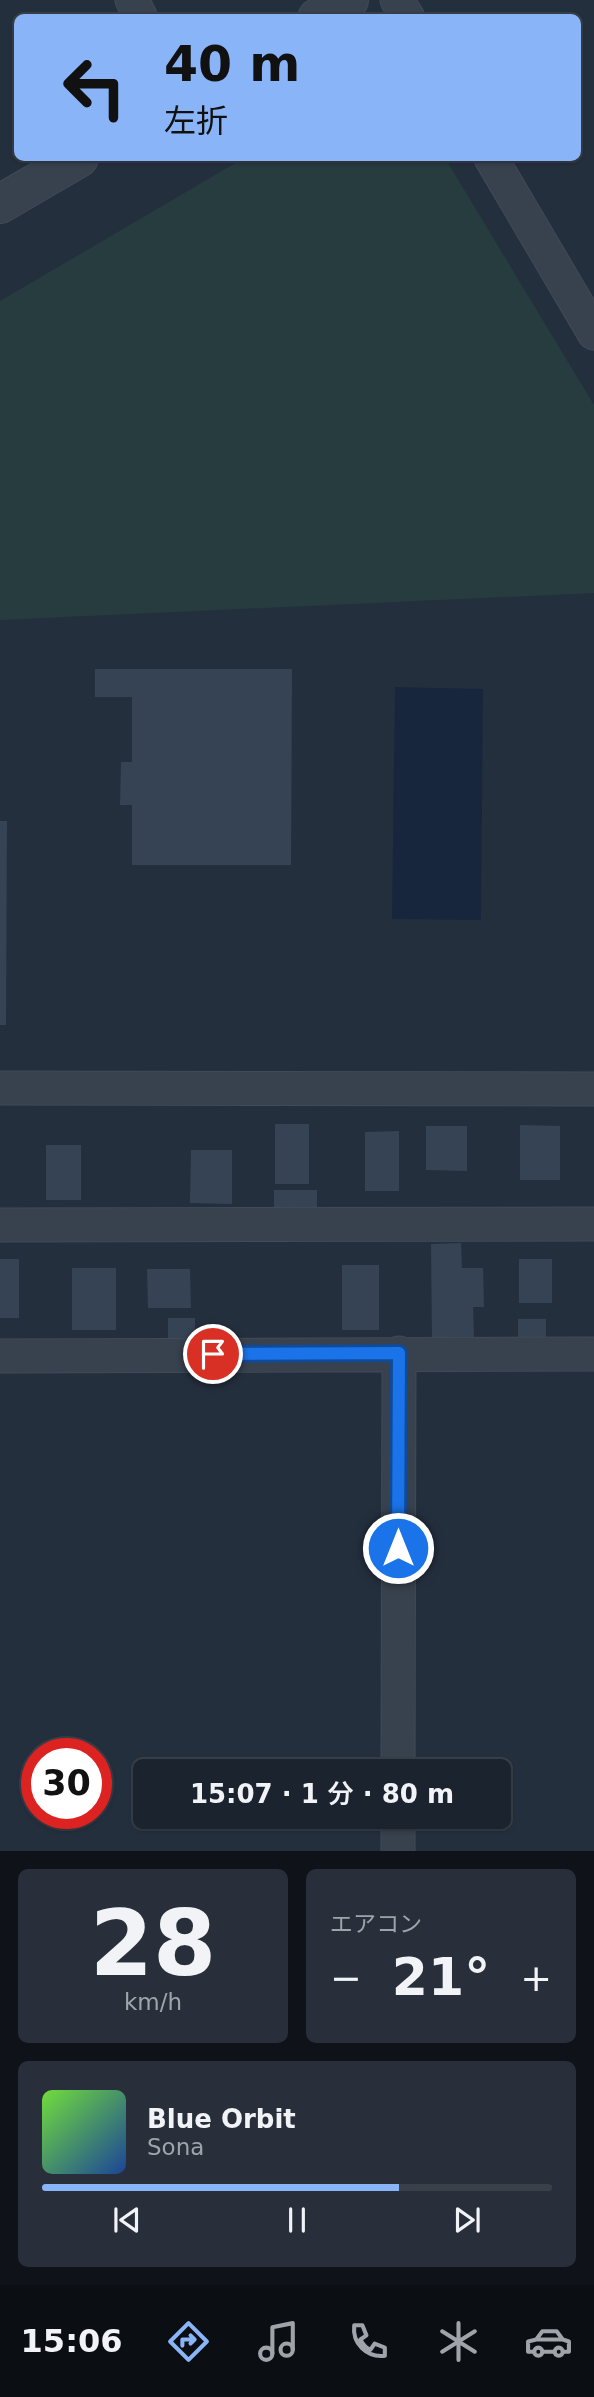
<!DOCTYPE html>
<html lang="ja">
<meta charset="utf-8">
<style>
:root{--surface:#1b232e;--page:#282f3a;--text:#f1f3f6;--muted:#a0a4aa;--line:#39404a;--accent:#8ab4f8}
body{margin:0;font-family:"DejaVu Sans","Noto Sans JP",sans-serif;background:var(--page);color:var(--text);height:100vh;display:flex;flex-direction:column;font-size:26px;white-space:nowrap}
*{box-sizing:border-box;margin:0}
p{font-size:23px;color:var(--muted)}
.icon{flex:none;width:38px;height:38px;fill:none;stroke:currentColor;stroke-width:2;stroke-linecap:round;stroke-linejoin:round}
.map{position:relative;height:1851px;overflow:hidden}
.drawer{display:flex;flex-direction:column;gap:18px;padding:18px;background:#0f1319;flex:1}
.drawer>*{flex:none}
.hud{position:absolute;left:14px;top:14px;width:567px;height:147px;border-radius:10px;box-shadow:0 2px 5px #0004,0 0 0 2px var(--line);background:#8ab4f8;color:#111;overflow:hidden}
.speed{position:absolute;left:21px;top:1738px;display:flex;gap:14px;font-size:35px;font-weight:700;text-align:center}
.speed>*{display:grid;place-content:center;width:91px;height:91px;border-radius:50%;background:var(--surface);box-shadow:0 2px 5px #0004,0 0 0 2px var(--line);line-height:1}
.speed .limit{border:10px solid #d22;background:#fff;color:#111}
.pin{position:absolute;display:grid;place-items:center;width:60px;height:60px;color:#fff;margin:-30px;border:4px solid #fff;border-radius:50%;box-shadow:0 2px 7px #0007}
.me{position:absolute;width:77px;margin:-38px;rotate:0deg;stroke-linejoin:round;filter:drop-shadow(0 0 5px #0008)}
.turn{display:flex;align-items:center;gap:24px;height:147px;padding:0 35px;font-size:32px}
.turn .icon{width:91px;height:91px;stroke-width:2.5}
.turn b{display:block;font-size:49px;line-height:60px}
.big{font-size:52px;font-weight:600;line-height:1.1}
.drawer .widget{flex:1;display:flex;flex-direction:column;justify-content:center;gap:10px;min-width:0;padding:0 24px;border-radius:10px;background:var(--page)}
.drawer .dial{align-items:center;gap:0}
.dial b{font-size:91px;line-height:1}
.song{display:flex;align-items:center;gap:21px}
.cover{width:84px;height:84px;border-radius:10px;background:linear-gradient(135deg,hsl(100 70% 55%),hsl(220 70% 35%))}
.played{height:7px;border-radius:4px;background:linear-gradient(90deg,var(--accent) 70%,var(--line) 70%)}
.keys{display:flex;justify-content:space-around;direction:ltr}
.heat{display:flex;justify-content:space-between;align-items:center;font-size:38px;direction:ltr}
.drawer .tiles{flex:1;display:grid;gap:18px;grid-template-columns:1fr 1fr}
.widget:last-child{grid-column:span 2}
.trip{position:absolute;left:133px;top:1759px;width:378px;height:70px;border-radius:10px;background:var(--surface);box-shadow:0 2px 5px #0004,0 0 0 2px var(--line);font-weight:600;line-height:70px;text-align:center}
.dock{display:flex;height:112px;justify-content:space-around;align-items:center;background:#0b0e12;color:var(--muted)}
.dock .icon{width:49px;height:49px}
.dock .current{color:var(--accent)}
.dock b{font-size:32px;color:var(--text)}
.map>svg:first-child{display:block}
.green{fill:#263c3f}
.water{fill:#17263c}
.building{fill:#364354}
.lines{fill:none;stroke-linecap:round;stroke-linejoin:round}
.minor-casing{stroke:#414a57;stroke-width:35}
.tertiary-casing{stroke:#414a57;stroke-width:40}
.minor{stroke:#38414e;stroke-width:33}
.tertiary{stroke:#38414e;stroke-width:38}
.route-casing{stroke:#114b97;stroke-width:18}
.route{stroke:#1a73e8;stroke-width:12}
</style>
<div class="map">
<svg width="594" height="1851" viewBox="0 0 594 1851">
<rect width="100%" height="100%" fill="#242f3e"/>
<path class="green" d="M 244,158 L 445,158 L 594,405 L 594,593 L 0,620 L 0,301 Z"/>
<path class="water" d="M 395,687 L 483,689 L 481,920 L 392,919 Z"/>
<path class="building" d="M 95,669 L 292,669 L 291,865 L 132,865 L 132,805 L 120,805 L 121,762 L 132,762 L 132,697 L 95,697 Z
M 0,821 L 7,821 L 6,1025 L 0,1025 Z
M 275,1124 L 309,1124 L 309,1184 L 275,1184 Z
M 520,1125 L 560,1126 L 560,1180 L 520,1180 Z
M 426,1126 L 467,1126 L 467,1171 L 426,1170 Z
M 399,1131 L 399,1191 L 365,1191 L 365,1132 Z
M 46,1145 L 81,1145 L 81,1200 L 46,1200 Z
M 191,1150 L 232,1150 L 232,1204 L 190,1203 Z
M 274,1190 L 317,1190 L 317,1213 L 274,1213 Z
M 461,1243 L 462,1268 L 483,1268 L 484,1307 L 473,1307 L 474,1337 L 432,1338 L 431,1244 Z
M 0,1259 L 19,1259 L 19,1318 L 0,1318 Z
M 519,1259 L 552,1259 L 552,1303 L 519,1303 Z
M 342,1265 L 379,1265 L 379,1330 L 342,1330 Z
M 72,1268 L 116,1268 L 116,1330 L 72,1330 Z
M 147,1269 L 190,1269 L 191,1308 L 148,1308 Z
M 168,1318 L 195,1318 L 195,1338 L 168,1338 Z
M 518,1319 L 546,1319 L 546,1338 L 518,1338 Z"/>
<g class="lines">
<defs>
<path id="minor" d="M 132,0 L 141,18
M 397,0 L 408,18
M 491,158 L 594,333
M 0,1088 L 594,1089
M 0,1225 L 594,1224
M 0,1356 L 594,1354
M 398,1771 L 399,1353
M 398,1851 L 398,1816"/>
<path id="tertiary" d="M 317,18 L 349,0
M 0,204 L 79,158"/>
</defs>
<use href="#minor" class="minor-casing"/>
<use href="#tertiary" class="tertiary-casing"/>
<use href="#minor" class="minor"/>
<use href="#tertiary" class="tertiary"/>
</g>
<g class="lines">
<defs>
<path id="route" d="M 213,1354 L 399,1353 L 398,1548"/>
</defs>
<use href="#route" class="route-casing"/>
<use href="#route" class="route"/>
</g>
</svg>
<div class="speed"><div class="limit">30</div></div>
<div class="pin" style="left:213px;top:1354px;background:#d93025"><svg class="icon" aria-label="arrive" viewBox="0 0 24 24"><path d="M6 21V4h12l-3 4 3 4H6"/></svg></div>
<svg class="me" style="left:398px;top:1548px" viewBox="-20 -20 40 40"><circle r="17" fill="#1a73e8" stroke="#fff" stroke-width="3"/><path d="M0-11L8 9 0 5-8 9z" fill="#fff"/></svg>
<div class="trip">15:07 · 1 分 · 80 m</div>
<div class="hud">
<div class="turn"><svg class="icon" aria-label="left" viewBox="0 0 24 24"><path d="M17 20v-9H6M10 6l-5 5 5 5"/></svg><div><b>40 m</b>左折</div></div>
</div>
</div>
<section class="drawer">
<div class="tiles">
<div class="widget dial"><b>28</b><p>km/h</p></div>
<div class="widget"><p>エアコン</p>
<div class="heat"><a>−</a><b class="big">21°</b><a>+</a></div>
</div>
<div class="widget">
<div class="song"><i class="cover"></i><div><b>Blue Orbit</b><p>Sona</p></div></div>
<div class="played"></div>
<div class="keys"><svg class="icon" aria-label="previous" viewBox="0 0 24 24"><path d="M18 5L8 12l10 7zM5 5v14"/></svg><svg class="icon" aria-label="pause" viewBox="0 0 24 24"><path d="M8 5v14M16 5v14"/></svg><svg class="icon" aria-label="next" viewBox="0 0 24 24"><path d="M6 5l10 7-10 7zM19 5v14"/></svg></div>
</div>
</div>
</section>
<nav class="dock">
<b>15:06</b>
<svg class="icon current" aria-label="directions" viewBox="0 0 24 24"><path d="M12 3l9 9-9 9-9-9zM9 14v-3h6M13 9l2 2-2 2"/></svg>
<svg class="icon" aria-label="music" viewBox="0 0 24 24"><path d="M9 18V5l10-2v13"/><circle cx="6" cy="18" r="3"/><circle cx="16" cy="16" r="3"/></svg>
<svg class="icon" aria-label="phone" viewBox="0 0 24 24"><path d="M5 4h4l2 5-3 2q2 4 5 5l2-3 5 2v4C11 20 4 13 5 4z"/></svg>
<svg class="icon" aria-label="climate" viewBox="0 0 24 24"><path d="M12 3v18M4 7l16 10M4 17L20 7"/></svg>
<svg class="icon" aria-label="car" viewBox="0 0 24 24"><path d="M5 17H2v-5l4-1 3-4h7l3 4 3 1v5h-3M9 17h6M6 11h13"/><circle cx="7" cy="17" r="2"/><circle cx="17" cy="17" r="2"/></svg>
</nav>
